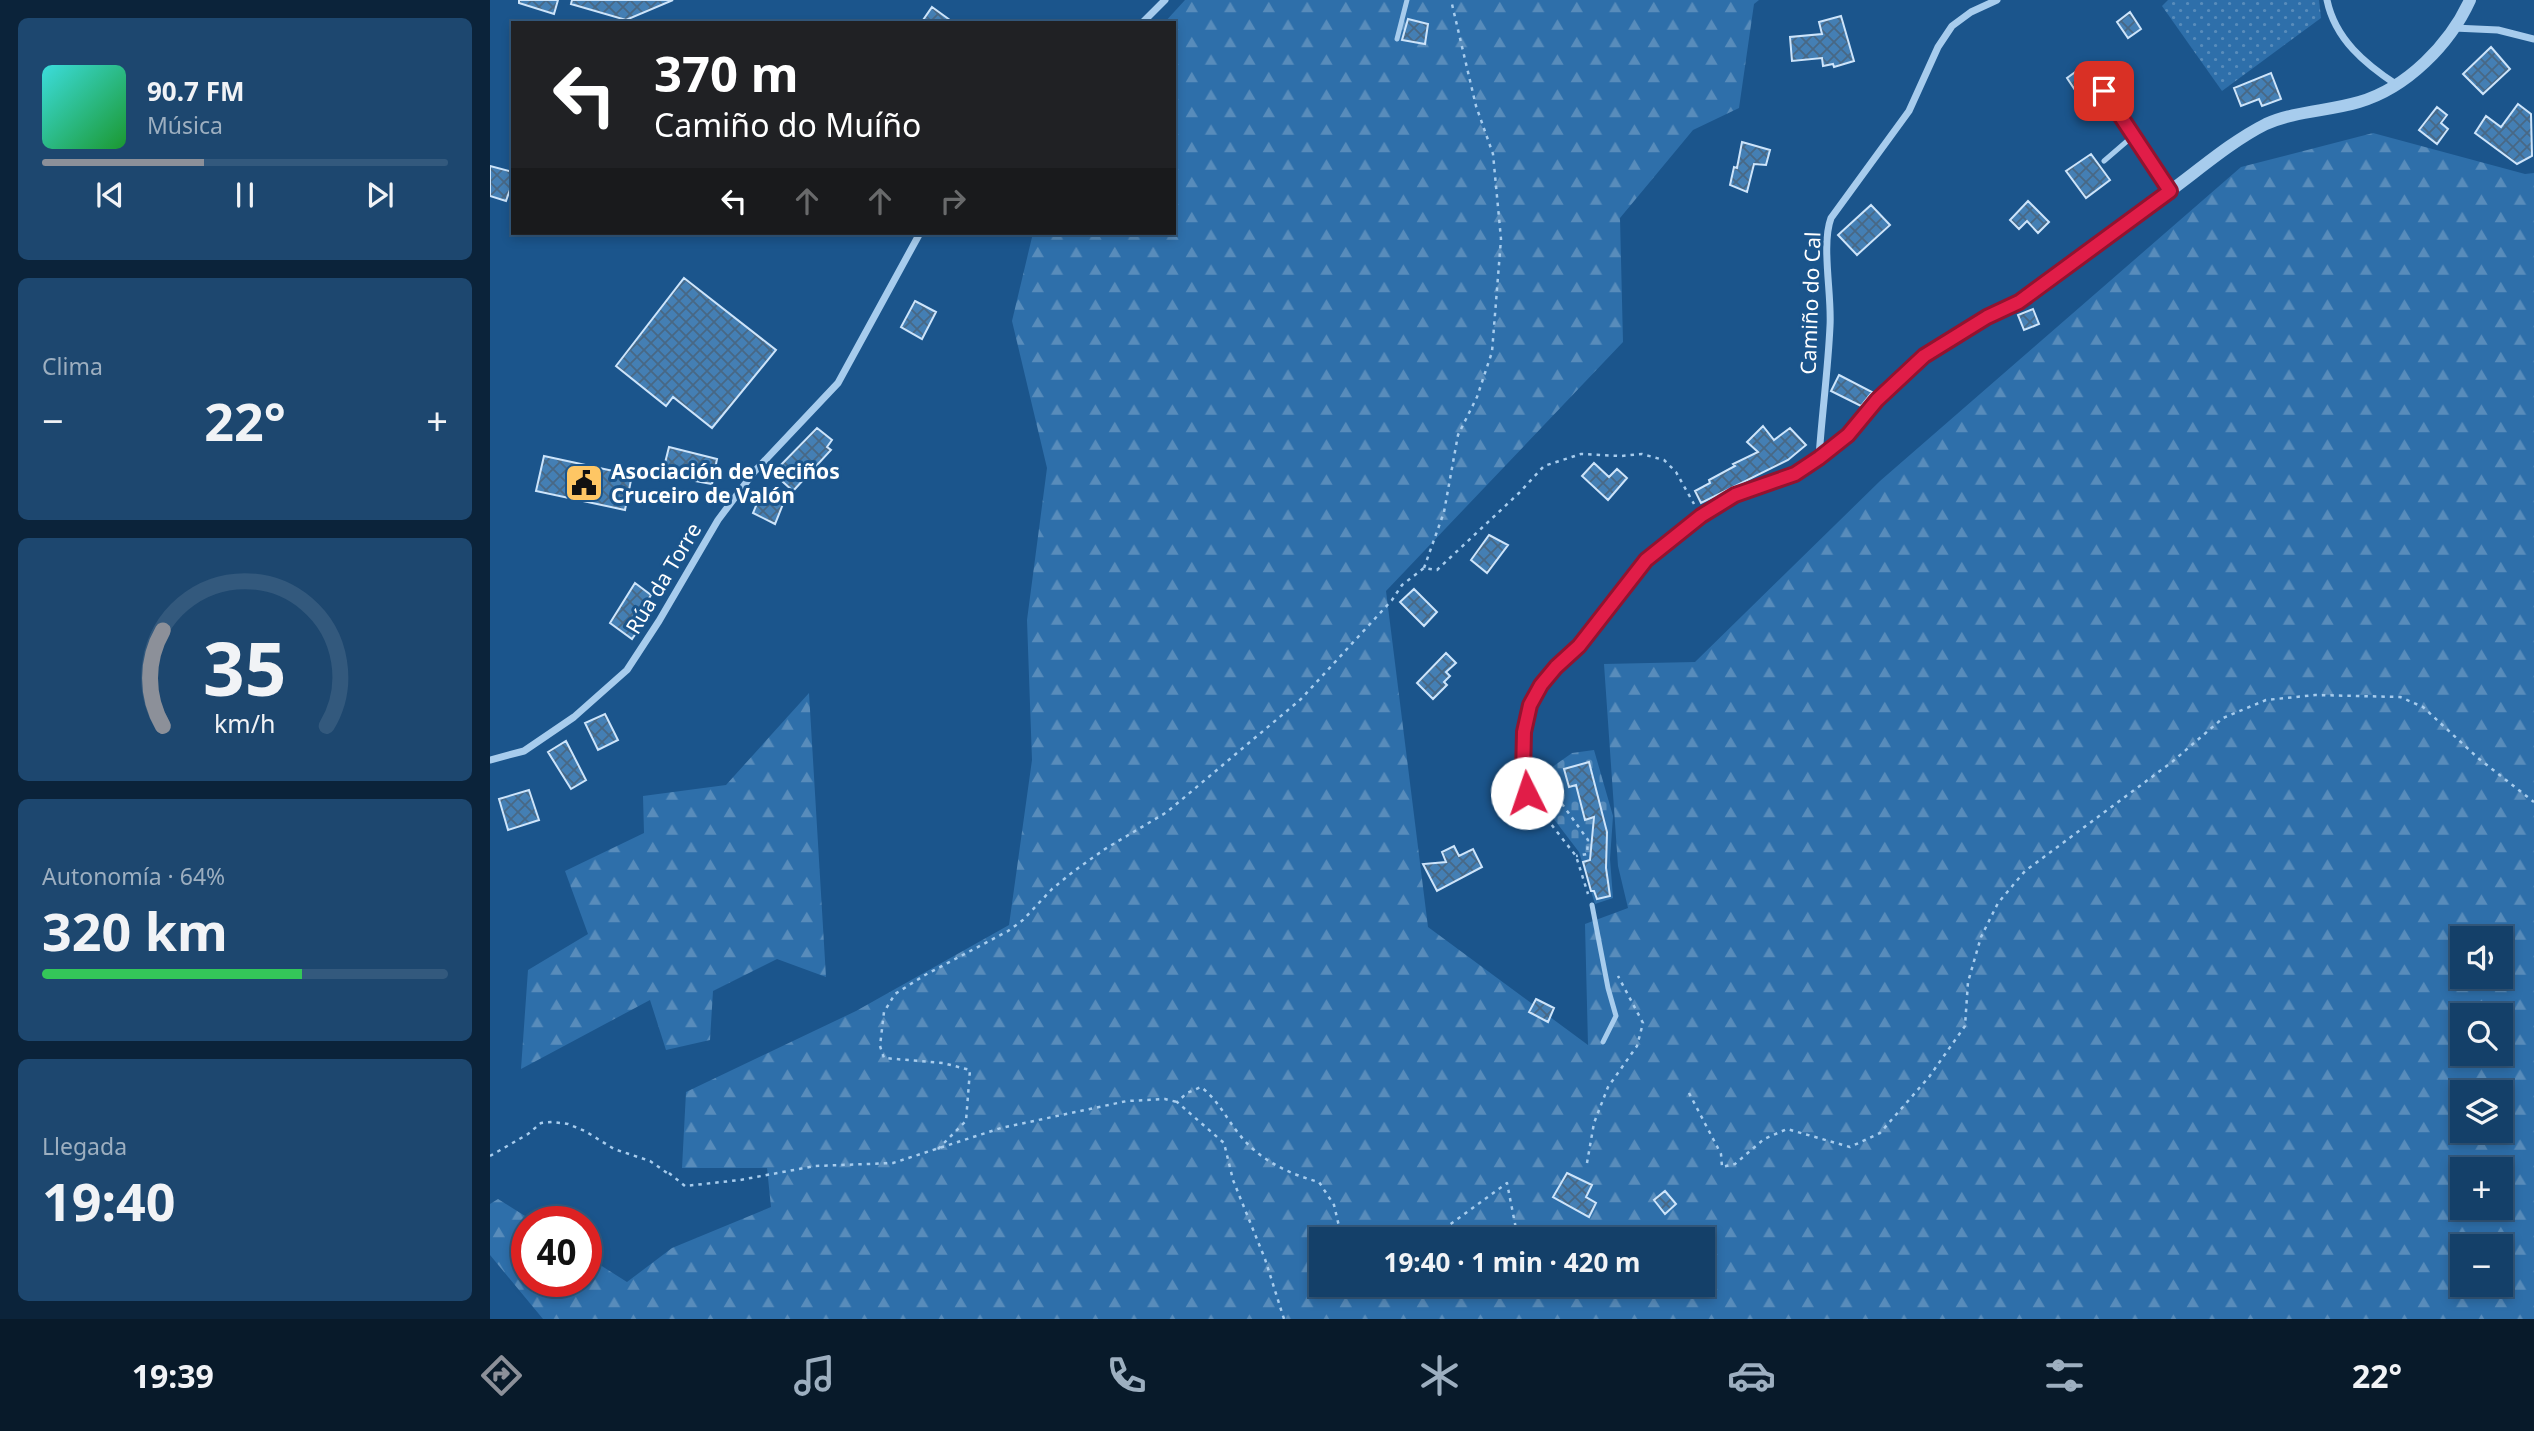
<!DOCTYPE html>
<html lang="es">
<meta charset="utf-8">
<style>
:root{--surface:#144069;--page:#1d476f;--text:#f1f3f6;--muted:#9dafc0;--line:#33597d;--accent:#8c9099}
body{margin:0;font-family:"Noto Sans",sans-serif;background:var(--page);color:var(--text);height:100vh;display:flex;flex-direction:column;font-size:26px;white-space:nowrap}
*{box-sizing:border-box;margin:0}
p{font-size:23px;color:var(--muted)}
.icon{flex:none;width:38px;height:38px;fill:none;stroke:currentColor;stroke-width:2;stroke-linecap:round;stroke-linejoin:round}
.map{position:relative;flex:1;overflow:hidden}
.sheet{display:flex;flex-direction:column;gap:18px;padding:18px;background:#0b233a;width:490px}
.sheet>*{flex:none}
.guide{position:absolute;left:21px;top:21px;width:665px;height:214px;border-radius:0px;box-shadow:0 4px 10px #0003,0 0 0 2px var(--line);background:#202124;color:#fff;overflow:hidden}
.buttons{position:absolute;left:1960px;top:926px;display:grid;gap:14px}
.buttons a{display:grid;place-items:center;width:63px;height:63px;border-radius:0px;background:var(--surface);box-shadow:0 4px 10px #0003,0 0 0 2px var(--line);font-size:35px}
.speed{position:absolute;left:21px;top:1206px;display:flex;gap:14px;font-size:35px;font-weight:700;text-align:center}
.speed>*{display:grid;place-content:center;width:91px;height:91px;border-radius:50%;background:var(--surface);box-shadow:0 4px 10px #0003,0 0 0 2px var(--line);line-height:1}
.speed .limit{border:10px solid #d22;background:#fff;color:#111}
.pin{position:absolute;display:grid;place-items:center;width:60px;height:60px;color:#fff;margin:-30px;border-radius:14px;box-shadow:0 4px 10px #0006}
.me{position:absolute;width:77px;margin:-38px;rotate:356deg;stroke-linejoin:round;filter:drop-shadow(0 0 5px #0008)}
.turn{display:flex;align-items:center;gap:24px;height:147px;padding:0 28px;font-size:32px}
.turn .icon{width:91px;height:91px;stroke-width:2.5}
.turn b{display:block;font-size:49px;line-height:60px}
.lanes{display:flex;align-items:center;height:66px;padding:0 28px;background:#0003;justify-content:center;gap:35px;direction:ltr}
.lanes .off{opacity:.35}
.big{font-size:52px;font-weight:700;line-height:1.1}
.sheet .card{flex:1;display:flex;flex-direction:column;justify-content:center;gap:10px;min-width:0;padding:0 24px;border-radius:10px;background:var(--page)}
.sheet .dial{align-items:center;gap:0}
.dial svg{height:182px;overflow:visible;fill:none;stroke:var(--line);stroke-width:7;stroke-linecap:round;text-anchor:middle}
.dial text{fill:var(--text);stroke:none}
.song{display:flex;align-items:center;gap:21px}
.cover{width:84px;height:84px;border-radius:10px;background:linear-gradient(135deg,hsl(180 70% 55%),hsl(130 70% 35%))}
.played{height:7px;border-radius:4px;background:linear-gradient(90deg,var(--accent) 40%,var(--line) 40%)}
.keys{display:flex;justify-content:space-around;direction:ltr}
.heat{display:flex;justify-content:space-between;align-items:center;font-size:38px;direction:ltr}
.charge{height:10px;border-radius:5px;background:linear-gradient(90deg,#34c759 64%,var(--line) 0)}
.trip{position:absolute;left:819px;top:1227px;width:406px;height:70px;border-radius:0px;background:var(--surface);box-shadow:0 4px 10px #0003,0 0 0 2px var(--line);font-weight:700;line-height:70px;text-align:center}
.menu{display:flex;height:112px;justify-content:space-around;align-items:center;background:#081a2a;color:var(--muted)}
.menu .icon{width:49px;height:49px}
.menu .on{color:var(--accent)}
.menu b{font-size:32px;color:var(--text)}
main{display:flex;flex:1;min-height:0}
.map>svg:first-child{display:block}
.grass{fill:url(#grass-dots)}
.forest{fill:url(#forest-firs);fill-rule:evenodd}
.cemetery{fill:url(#cemetery-stones)}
.building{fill:url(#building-cross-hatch);stroke:#cde4fa;stroke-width:2}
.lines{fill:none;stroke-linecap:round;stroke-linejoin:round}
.path{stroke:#a7cced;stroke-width:2.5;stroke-dasharray:3.5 5;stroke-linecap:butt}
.service{stroke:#a7cced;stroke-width:5}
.minor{stroke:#a7cced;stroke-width:7}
.tertiary{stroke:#a7cced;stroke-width:12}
.route-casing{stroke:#92132f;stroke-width:18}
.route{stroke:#e11d48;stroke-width:12}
.labels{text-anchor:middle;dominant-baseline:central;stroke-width:6;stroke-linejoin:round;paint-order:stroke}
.street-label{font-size:21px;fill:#fff;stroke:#1b558c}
.poi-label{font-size:21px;font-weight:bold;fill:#fff;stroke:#1b558c;text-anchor:start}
</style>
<main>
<section class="sheet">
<div class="card">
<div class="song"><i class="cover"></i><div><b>90.7 FM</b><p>Música</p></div></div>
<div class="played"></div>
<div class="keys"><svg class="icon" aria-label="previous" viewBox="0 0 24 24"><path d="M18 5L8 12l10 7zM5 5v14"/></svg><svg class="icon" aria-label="pause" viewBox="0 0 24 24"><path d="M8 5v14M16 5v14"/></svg><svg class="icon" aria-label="next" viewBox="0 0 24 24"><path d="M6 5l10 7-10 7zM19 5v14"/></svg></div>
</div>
<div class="card"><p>Clima</p>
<div class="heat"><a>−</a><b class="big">22°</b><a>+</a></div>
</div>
<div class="card dial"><svg viewBox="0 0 100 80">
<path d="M14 69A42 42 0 1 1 86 69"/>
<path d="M14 69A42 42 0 0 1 14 27" stroke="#8c9099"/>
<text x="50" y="56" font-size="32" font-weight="700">35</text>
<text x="50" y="72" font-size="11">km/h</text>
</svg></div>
<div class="card"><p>Autonomía · 64%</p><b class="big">320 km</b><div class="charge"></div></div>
<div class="card"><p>Llegada</p><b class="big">19:40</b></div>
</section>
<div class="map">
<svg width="2044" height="1319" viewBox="0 0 2044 1319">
<defs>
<pattern id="grass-dots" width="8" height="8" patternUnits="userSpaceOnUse" patternTransform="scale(1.75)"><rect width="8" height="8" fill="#2e6faa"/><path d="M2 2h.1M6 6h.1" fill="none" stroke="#588cbb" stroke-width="1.8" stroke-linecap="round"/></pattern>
<pattern id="forest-firs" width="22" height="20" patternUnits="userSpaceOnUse" patternTransform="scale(1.75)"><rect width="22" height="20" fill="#2e6faa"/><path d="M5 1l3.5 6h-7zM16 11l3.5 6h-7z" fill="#588cbb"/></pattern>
<pattern id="cemetery-stones" width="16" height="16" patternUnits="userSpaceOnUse" patternTransform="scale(1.75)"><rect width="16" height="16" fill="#2e6faa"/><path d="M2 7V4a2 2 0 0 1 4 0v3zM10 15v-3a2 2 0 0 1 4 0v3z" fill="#588cbb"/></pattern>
<pattern id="building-cross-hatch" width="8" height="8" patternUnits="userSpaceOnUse" patternTransform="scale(1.75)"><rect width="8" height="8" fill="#447fb4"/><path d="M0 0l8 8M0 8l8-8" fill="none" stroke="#486885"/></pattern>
</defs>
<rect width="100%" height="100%" fill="#1b558c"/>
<path class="grass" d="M 1678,0 L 1829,0 L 1831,18 L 1732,91 L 1672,6 Z"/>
<path class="forest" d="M 695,0 L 1269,0 L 1264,4 L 1249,108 L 1203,130 L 1130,218 L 1133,342 L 896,591 L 938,927 L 1098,1045 L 1095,924 L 1138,908 L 1128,866 L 1114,664 L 1205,662 L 1390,481 L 1751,167 L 1883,133 L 2035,174 L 2044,173 L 2044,1319 L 53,1319 L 0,1255 L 0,1204 L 8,1199 L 43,1221 L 37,1222 L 37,1281 L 96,1281 L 96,1256 L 137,1282 L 182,1248 L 281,1207 L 277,1168 L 192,1168 L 196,1092 L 366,1011 L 519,925 L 542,760 L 537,620 L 557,468 L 522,321 L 543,233 L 684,233 L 684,23 L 674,23 ZM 1972,938 L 2011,938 L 2011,976 L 1972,976 ZM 1972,1015 L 2011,1015 L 2011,1054 L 1972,1054 ZM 1972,1092 L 2011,1092 L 2011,1130 L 1972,1130 ZM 1972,1169 L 2011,1169 L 2011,1208 L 1972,1208 ZM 831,1239 L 1213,1239 L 1213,1284 L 831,1284 ZM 1972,1246 L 2011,1246 L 2011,1284 L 1972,1284 Z
M 319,693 L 336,977 L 287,959 L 223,991 L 220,1040 L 176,1050 L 160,1000 L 31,1069 L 38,970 L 98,934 L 75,871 L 154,833 L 153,796 L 236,785 Z"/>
<path class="cemetery" d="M 1104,750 L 1123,816 L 1120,859 L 1123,898 L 1105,904 L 1089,852 L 1044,793 L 1044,780 L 1082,753 Z"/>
<path class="building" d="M 29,0 L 68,0 L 64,14 L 29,3 Z
M 82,0 L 183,0 L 136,20 L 81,4 Z
M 442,7 L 464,23 L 431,23 Z
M 1640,12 L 1651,29 L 1638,38 L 1627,22 Z
M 1351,16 L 1364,61 L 1344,67 L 1343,64 L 1333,66 L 1332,58 L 1302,61 L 1300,37 L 1332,34 L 1329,22 Z
M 918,19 L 938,24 L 935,44 L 912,40 Z
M 2001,47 L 2020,69 L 1993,94 L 1973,74 Z
M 1595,65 L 1608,83 L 1589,96 L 1577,78 Z
M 1781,73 L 1791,99 L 1772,106 L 1769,99 L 1751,106 L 1744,88 Z
M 2028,104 L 2041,114 L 2042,156 L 2027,164 L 1985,133 L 1996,116 L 2011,127 Z
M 1947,107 L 1957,115 L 1951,123 L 1958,129 L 1947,144 L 1929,130 Z
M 1252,142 L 1280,150 L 1276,165 L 1264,164 L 1257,192 L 1240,185 L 1244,167 L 1247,168 Z
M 1601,154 L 1620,180 L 1596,198 L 1576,171 Z
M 0,166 L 23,172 L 23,181 L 16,201 L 0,196 Z
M 1538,201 L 1559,222 L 1548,233 L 1537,221 L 1529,229 L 1520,220 Z
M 1381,205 L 1400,225 L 1367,255 L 1348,235 Z
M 194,278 L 286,350 L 222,428 L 183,397 L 176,406 L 126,366 Z
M 425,301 L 446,312 L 432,339 L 411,327 Z
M 1543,309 L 1549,324 L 1534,330 L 1528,315 Z
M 1349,375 L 1382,392 L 1371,406 L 1341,391 Z
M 1273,426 L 1284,440 L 1300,428 L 1316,445 L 1298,460 L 1211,503 L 1205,491 L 1220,483 L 1219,480 L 1245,466 L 1243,464 L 1268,452 L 1257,442 Z
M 327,428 L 342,440 L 337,447 L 341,450 L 303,491 L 283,473 Z
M 179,447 L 227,459 L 222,484 L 172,475 Z
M 54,456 L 142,475 L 135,510 L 46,491 Z
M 1104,463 L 1119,477 L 1127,469 L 1137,478 L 1118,500 L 1092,476 Z
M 271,494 L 293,504 L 285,524 L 263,513 Z
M 999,535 L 1018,545 L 997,573 L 981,560 Z
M 145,583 L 161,595 L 148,616 L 155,620 L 142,639 L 120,623 Z
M 924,589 L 947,612 L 934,626 L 910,602 Z
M 956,653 L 966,663 L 956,672 L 960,676 L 954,682 L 957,685 L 943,699 L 927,683 Z
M 115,714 L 128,740 L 108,750 L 95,723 Z
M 76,741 L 96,780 L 81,789 L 58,752 Z
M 1099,762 L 1117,832 L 1116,868 L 1120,896 L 1107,899 L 1104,891 L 1101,891 L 1093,862 L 1100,860 L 1104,817 L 1095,820 L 1086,785 L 1079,787 L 1074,769 Z
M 39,790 L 49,820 L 18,830 L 9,799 Z
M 964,846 L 969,856 L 983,849 L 992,867 L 947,891 L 933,864 L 956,862 L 952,852 Z
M 1046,999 L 1064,1008 L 1058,1022 L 1039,1012 Z
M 1077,1173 L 1102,1185 L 1096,1197 L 1106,1203 L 1099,1217 L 1063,1197 Z
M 1175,1191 L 1186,1204 L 1175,1214 L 1164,1200 Z"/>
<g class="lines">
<path class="path" d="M 934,568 L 954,512 L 968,435 L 987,397 L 1002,352 L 1011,239 L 1003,154 L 986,106 L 961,0
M 1062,790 L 1098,840 L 1097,854 L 1086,856
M 1046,805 L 1086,856 L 1098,894
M 1199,1093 L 1231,1154 L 1232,1167 L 1245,1164 L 1274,1139 L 1297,1129 L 1360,1147 L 1390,1133 L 1439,1077 L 1475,1026 L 1478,982 L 1491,937 L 1508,903 L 1535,871 L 1682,762 L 1733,718 L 1776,700 L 1825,695 L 1910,697 L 1933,707 L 1988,758 L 2044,802
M 448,1149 L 476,1121 L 480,1070 L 453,1063 L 394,1058 L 390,1046 L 394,1012 L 405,994 L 435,975 L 518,931 L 533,920 L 562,889 L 584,871 L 615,849 L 677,812 L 811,699 L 902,600 L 912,585 L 934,568 L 947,570 L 1029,493 L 1054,466 L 1091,454 L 1131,456 L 1152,454 L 1174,460 L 1186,472 L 1204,504
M 0,1156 L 38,1134 L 51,1123 L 62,1122 L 78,1124 L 95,1131 L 124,1149 L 160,1161 L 180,1175
M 1097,1163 L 1104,1123 L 1118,1087 L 1147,1046 L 1153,1023 L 1128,976
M 179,1173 L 195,1186 L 250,1180 L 325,1166 L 403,1163 L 511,1128 L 637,1101 L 675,1099 L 687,1102
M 940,1239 L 1017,1183 L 1028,1239
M 794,1319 L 775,1259 L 743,1180 L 734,1143 L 687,1102 L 697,1093 L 711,1087 C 728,1100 736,1118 749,1134 C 769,1160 799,1174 829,1182 L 844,1205 L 852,1239"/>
<path class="service" d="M 907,39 L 917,0
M 1614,91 L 1680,191
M 1614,161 L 1643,136
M 1102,905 L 1118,988 L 1126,1016 L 1113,1042"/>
<path class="minor" d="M 1837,0 C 1845,39 1875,64 1907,85
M 652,23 L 675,0
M 1964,28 L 2008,30 L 2044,39
M 1329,457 C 1332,413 1338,370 1340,326 C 1342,295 1331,245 1341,218 L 1419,111 L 1448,47 L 1462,26 L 1481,12 L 1507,0
M 0,760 L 34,751 L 84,717 L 137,670 L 169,621 L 228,520 L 264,472 L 348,383 L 430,233"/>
<path class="tertiary" d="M 1037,793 L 1033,774 L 1034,732 L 1040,705 L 1051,685 L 1066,667 L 1089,646 L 1156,560 L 1211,516 L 1245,495 L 1305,474 L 1329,458 L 1358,435 L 1387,400 L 1434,356 L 1497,318 L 1529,302 C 1580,266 1630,229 1680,191 C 1710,169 1742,141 1776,124 C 1805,111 1839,111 1869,102 C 1917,88 1960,44 1980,0"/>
</g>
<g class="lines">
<defs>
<path id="route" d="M 1037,793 L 1033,774 L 1034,732 L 1040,705 L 1051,685 L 1066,667 L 1089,646 L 1156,560 L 1211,516 L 1245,495 L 1305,474 L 1329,458 L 1358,435 L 1387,400 L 1434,356 L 1497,317 L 1529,302 L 1680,191 L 1614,91"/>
</defs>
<use href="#route" class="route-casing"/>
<use href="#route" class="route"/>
</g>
<defs>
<symbol id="civic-square" viewBox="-11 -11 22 22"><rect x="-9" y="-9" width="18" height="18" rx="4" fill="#fec664" stroke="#1b558c"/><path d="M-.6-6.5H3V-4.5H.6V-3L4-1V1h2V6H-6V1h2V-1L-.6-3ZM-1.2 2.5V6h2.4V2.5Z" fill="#111"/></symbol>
</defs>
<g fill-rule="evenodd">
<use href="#civic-square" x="72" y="461" width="44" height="44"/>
</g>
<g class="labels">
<g class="street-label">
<text transform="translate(1320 303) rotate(-88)">Camiño do Cal</text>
<text transform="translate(173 578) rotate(-59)">Rúa da Torre</text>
</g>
<g class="poi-label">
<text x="121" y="471">Asociación de Veciños<tspan x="121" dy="24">Cruceiro de Valón</tspan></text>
</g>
</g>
</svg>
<div class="buttons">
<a><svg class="icon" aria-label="sound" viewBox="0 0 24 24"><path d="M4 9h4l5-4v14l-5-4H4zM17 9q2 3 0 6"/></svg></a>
<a><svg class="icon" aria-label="search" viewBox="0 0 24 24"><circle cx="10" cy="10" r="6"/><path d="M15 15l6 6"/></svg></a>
<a><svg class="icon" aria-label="layers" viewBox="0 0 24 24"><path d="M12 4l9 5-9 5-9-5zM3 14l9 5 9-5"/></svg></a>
<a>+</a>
<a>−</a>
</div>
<div class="speed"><div class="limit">40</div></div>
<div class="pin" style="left:1614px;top:91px;background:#d93025"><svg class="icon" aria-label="arrive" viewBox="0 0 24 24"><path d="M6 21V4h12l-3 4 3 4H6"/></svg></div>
<svg class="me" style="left:1037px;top:793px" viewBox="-20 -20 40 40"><circle r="19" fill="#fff"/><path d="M0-13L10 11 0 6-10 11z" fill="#e11d48"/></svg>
<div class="trip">19:40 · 1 min · 420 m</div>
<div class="guide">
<div class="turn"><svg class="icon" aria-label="left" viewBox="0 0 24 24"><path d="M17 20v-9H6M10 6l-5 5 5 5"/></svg><div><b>370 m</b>Camiño do Muíño</div></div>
<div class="lanes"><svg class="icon" aria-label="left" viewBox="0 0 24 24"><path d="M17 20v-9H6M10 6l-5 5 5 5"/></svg><svg class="icon off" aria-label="ahead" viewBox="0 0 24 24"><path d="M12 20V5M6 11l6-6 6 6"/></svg><svg class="icon off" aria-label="ahead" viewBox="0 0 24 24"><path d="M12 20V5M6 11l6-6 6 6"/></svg><svg class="icon off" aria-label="right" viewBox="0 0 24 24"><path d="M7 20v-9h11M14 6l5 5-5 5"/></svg></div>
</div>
</div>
</main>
<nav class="menu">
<b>19:39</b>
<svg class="icon on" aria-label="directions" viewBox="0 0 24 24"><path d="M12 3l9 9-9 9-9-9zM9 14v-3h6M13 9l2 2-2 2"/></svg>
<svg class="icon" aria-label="music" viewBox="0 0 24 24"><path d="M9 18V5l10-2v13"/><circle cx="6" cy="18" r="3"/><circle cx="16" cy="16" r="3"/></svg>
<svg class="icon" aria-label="phone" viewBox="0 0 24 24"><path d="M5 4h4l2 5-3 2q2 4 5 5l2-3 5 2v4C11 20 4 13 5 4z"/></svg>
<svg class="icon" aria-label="climate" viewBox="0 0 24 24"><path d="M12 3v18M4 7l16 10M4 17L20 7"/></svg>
<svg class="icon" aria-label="car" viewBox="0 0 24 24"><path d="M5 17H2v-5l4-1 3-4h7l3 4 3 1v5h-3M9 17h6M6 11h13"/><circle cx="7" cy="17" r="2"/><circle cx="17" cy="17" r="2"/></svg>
<svg class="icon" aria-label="filters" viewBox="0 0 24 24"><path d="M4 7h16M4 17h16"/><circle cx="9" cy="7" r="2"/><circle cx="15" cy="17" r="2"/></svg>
<b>22°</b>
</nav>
